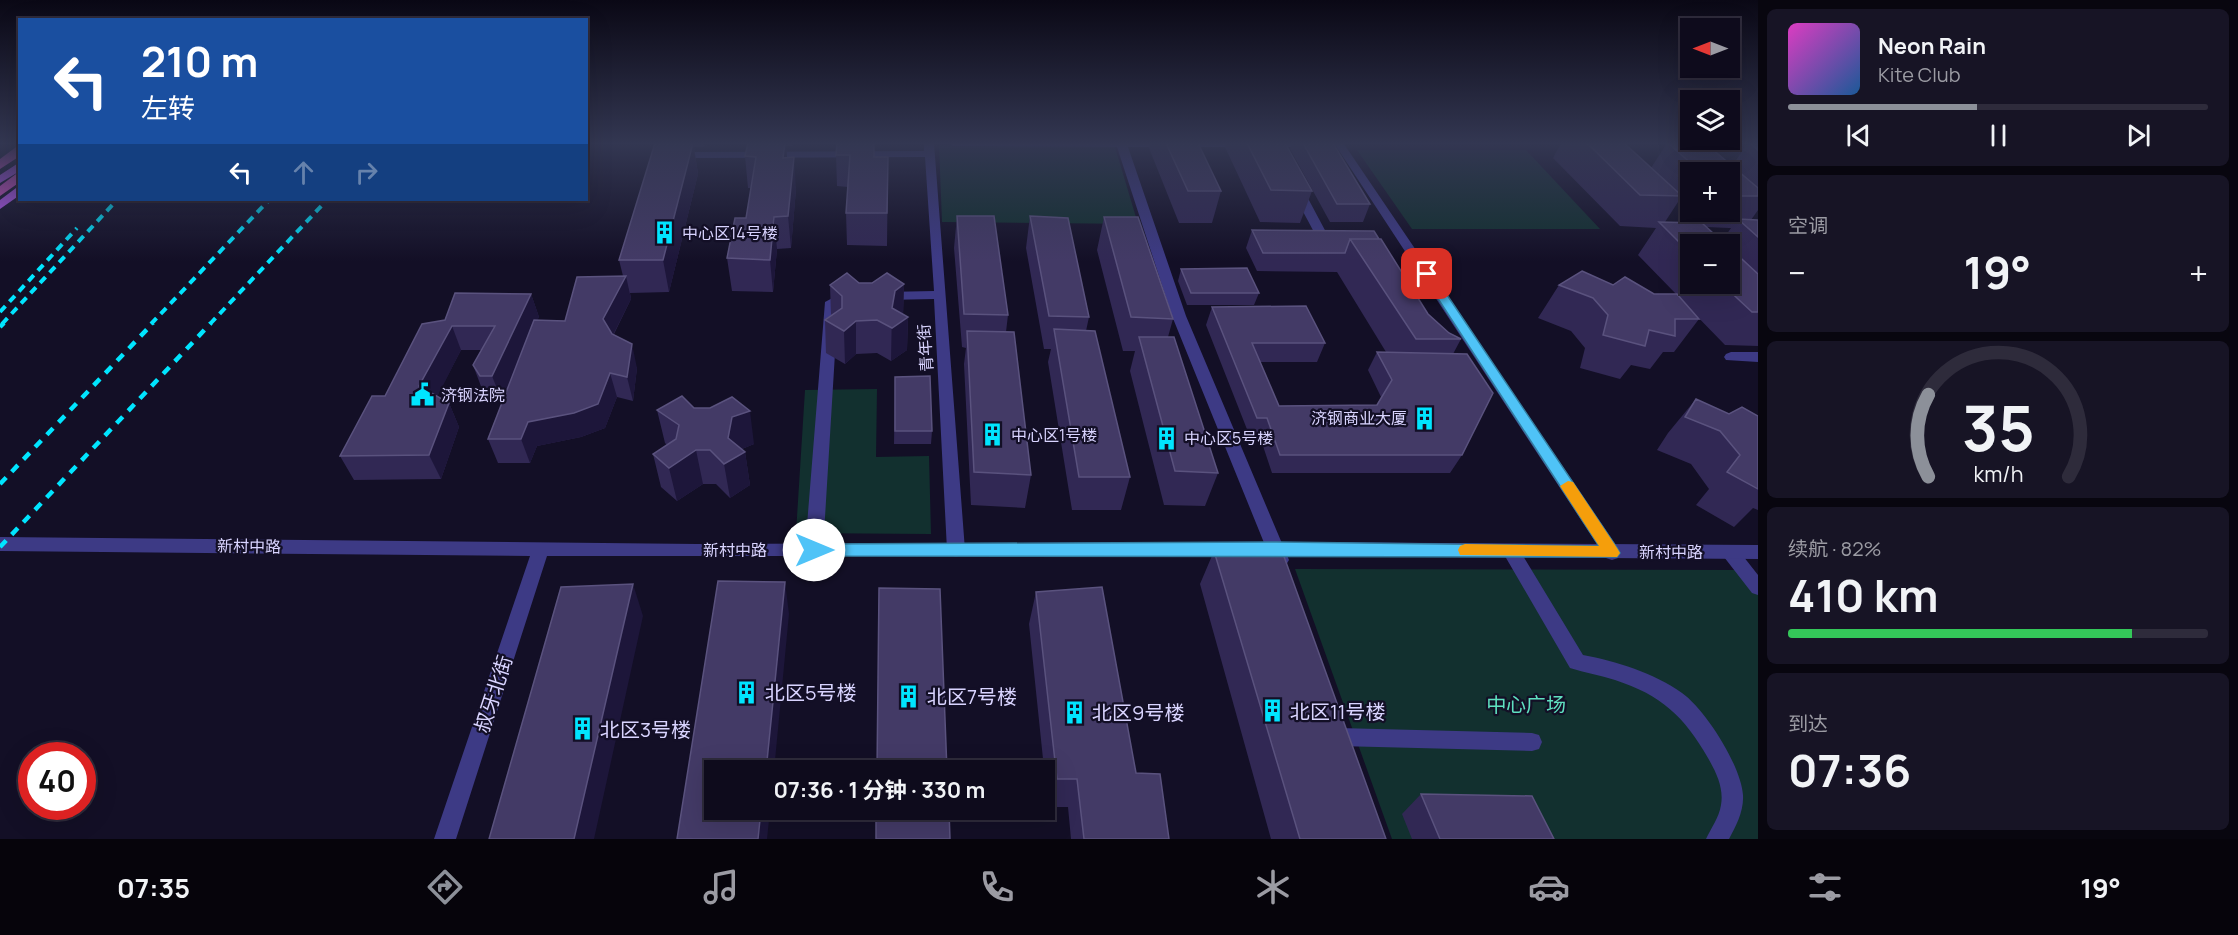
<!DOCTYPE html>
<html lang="zh">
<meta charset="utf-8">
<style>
:root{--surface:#0e0b1c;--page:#171425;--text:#f1f3f6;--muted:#9b9ba3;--line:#2e2b3b;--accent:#8c9099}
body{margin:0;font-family:Manrope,"Noto Sans SC",sans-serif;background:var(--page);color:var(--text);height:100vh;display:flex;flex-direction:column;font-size:22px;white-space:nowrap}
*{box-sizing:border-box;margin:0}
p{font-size:20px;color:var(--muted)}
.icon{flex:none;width:33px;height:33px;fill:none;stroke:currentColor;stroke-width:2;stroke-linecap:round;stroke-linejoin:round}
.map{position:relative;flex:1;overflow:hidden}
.details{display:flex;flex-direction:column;gap:9px;padding:9px;background:#08060f;width:480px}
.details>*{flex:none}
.banner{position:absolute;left:18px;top:18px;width:570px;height:183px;border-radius:0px;box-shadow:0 6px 24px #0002,0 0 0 2px var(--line);background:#1a4fa0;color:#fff;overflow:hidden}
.needle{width:39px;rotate:270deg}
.controls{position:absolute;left:1680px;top:18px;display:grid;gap:12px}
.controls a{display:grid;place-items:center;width:60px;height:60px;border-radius:0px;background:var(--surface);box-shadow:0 6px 24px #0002,0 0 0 2px var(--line);font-size:30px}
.speed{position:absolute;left:18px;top:742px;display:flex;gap:12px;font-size:30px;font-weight:700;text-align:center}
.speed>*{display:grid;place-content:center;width:78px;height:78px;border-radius:50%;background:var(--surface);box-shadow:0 6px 24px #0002,0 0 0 2px var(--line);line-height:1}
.speed .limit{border:9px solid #d22;background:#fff;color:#111}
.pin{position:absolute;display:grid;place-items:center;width:51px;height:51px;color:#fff;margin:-26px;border-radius:12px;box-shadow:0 3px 9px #0006}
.me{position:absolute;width:66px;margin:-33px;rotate:90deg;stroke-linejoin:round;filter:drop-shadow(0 0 4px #0008)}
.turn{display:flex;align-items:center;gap:21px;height:126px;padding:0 24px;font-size:27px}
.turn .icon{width:78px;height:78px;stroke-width:2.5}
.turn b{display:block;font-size:42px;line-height:51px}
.lanes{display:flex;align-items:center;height:57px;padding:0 24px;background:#0003;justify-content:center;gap:30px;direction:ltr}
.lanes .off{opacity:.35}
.big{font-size:45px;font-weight:700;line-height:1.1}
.details .card{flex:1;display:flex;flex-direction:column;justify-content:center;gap:9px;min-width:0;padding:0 21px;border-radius:9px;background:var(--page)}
.details .dial{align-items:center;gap:0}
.dial svg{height:156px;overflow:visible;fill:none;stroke:var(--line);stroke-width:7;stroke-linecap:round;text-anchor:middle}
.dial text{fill:var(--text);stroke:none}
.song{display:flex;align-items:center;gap:18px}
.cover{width:72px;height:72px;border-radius:9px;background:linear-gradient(135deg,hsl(310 70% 55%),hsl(210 70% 35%))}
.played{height:6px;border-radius:3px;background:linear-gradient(90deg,var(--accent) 45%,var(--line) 45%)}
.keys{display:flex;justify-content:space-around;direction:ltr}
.heat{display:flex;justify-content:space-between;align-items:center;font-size:33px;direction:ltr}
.charge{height:9px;border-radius:4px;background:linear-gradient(90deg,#34c759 82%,var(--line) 0)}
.trip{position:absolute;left:704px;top:760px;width:351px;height:60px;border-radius:0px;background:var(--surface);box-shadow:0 6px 24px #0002,0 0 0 2px var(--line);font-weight:700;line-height:60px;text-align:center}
.menu{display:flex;height:96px;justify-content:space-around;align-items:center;background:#06040b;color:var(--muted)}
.menu .icon{width:42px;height:42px}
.menu .current{color:var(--accent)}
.menu b{font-size:27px;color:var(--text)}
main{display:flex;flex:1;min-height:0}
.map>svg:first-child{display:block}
.green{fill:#12302f}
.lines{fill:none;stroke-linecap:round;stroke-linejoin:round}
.minor{fill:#3d3a85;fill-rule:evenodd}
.tertiary{fill:#3d3a85;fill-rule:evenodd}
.primary{fill:#c25bff;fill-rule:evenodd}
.trunk{fill:#e055d1;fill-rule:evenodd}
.rail-far1{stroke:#00e5ff;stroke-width:4;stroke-dasharray:8 6;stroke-linecap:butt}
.rail{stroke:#00e5ff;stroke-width:4.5;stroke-dasharray:9 8;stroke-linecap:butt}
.wall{fill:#312854;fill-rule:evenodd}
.shaded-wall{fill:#1d163a}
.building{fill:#433a66;stroke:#5a527e;stroke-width:1.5}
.route{fill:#4fc3f7;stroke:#337fa1;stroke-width:1.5}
.slow{fill:#f59e0b}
.labels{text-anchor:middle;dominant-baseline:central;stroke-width:4.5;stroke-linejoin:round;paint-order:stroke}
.poi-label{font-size:16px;fill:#d9d4ff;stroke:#130f26;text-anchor:start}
.street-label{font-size:16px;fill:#d9d4ff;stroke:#130f26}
.near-poi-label{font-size:20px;fill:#d9d4ff;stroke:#130f26;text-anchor:start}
.near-street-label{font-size:20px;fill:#d9d4ff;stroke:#130f26}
.near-park-label{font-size:20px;fill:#5fe0c0;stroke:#130f26}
</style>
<main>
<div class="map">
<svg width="1758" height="839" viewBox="0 0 1758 839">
<rect width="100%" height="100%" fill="#130f26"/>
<path class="green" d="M 939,145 L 1115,147 L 1138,224 L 942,222 Z
M 1357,150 L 1526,150 L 1600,229 L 1412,229 Z
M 877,389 L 876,457 L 929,456 L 931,534 L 796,533 L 805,390 Z
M 1295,569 L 1741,570 L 1758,592 L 1758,839 L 1392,839 Z"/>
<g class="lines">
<path class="minor" d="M 924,143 L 934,143 L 965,550 L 962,555 L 956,557 L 950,555 L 947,550 L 934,299 L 885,300 L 878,296 L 885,292 L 934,291 L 925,157 L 675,158 L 670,155 L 675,152 L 924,151 Z
M 948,143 L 1315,143 L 1310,147 L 1128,147 L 1186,316 L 1289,560 L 1286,565 L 1280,567 L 1274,565 L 1271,560 L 1172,316 L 1117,147 L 953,146 Z
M 1334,143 L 1344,144 L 1618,548 L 1621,553 L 1618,558 L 1612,560 L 1606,558 Z
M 1297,186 L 1303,189 L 1327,234 L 1325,237 L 1321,238 L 1315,234 L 1291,189 Z
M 840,294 L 847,298 L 838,304 L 823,550 L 820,555 L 814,557 L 808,555 L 805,550 L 825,302 Z
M 1731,352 L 1758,352 L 1758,362 L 1726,360 L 1724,357 L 1726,354 Z
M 1511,544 L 1517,546 L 1583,655 C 1616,661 1654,673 1682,693 C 1706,710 1741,766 1743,795 C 1744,811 1736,826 1729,839 L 1706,839 C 1711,828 1719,818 1721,805 C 1724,788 1716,772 1708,758 C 1684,716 1661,695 1615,680 C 1600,675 1585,673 1570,668 L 1502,551 L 1505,546 Z
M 1730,545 L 1736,547 L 1758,575 L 1758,595 L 1752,593 L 1724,557 L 1721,552 L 1724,547 Z
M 1338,728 L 1532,733 L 1539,735 L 1542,742 L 1539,749 L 1532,751 L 1338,746 L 1331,744 L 1328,737 L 1331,730 Z"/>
<path class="tertiary" d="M 0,537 L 697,544 L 1276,542 L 1758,545 L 1758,559 L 1276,556 L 547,556 L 456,839 L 434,839 L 530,556 L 0,551 Z"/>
<path class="primary" d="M 20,162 L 20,171 L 0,183 L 0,175 Z
M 20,185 L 20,195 L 0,209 L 0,200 Z"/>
<path class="trunk" d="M 16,147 L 20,147 L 20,156 L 0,169 L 0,159 Z
M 20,171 L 20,182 L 0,196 L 0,186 Z"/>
<path class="rail-far1" d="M 0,312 L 77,228
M 2,324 L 117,200
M 151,324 L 269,200
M 210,324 L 327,200"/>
<path class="rail" d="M 0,327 L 4,323
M 0,484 L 153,323
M 0,547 L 211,323"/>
</g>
<path class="wall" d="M 655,143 L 705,143 L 704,147 L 694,147 L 698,174 L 669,292 L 630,293 L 631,299 L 614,334 L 637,368 L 633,401 L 617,397 L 605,428 L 581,437 L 537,446 L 530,463 L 498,463 L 488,439 L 510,383 L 502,401 L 490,401 L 482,389 L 473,365 L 481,350 L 461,350 L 437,396 L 449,403 L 459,427 L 441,479 L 354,480 L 340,456 L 385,396 L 445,320 L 531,294 L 539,317 L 537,320 L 565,321 L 623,276 L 619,260 Z
M 748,143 L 792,143 L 792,146 L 786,146 L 787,158 L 796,189 L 791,248 L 777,249 L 773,292 L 732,291 L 727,258 L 746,218 L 751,188 L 748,188 L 745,156 Z
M 837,143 L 875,157 L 888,157 L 887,246 L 847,245 L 846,213 L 848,187 L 837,186 L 836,155 Z
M 1150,143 L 1198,143 L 1221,191 L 1212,223 L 1179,223 L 1149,148 Z
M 1226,143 L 1285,143 L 1312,191 L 1300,223 L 1260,222 L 1225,147 Z
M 1292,143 L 1333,143 L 1370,204 L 1363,222 L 1330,222 L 1290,149 Z
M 1561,143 L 1624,143 L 1651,168 L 1667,143 L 1705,143 L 1732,166 L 1748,143 L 1758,143 L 1758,210 L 1751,220 L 1758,220 L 1758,346 L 1725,345 L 1688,307 L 1699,319 L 1674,352 L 1663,352 L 1650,369 L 1631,365 L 1620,379 L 1580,368 L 1585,348 L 1571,331 L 1538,318 L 1559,285 L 1613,285 L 1654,294 L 1676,294 L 1638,255 L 1656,228 L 1620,226 L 1553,158 ZM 1690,172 L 1730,172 L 1730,212 L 1690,212 ZM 1678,202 L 1700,223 L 1665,222 ZM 1706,227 L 1729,228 L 1731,228 L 1722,241 ZM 1690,244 L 1730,244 L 1730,284 L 1690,284 Z
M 957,216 L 1008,315 L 1006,332 L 1031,475 L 1025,508 L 971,505 L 964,364 L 966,348 L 962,347 L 954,248 Z
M 1030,216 L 1089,317 L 1086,331 L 1130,477 L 1121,510 L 1072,510 L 1048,362 L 1051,349 L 1044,349 L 1026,248 Z
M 1104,217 L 1173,319 L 1168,337 L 1218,473 L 1205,506 L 1164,505 L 1130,371 L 1135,351 L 1123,351 L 1097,250 Z
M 1252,230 L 1374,231 L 1428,314 L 1449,333 L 1461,339 L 1453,354 L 1462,455 L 1450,473 L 1272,473 L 1260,437 L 1250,437 L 1206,325 L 1212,307 L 1325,343 L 1317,362 L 1260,362 L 1279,406 L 1377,405 L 1381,397 L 1368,370 L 1377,352 L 1386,352 L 1337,272 L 1257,271 L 1246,248 Z
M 1181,269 L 1259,293 L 1254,305 L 1187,305 L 1178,281 Z
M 859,283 L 904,284 L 903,315 L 908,317 L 907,350 L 891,361 L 877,353 L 856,354 L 845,364 L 826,353 L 825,320 L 831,315 L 830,285 Z
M 895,377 L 932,431 L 931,444 L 894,444 Z
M 1696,399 L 1729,414 L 1758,416 L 1758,510 L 1753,508 L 1734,527 L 1696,505 L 1709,489 L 1691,464 L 1657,450 L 1668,433 Z
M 694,408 L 754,444 L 742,449 L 745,452 L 750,485 L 730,498 L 716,484 L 703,484 L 677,501 L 661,487 L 653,454 L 667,445 L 665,443 L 657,410 Z
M 1214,551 L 1386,839 L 1271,839 L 1200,584 Z
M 1036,592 L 1136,773 L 1169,839 L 1071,839 L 1068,807 L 1048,807 L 1029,624 Z
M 1421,794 L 1554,839 L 1412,839 L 1402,814 Z"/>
<path class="shaded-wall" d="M 693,143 L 698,174 L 669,292 L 663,260 Z
M 785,143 L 786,143 L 788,172 L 783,158 Z
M 794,157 L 796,189 L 791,248 L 788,216 Z
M 774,217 L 777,249 L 773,292 L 770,260 Z
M 626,276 L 631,299 L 609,343 L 603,319 Z
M 904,284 L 903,316 L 908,317 L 907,350 L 891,361 L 892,308 L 895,291 Z
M 531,294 L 539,317 L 502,401 L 492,376 Z
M 856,321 L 856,354 L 845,364 L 844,331 Z
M 452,326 L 461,350 L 430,411 L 419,386 Z
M 632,344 L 637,368 L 633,401 L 627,377 Z
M 610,373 L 617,397 L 605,428 L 581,437 L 537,446 L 530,463 L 521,439 L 528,422 Z
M 449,403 L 459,427 L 441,479 L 429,455 Z
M 750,411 L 754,444 L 737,451 L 745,452 L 750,485 L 730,498 L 724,464 L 732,417 Z
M 696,450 L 703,484 L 677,501 L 669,468 Z
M 785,582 L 789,614 L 774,771 L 766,771 Z
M 633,584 L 643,616 L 594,839 L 574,839 Z
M 761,810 L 770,810 L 767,839 L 758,839 Z"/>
<path class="building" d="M 655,143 L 693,143 L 663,260 L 619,260 Z
M 748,143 L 785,143 L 783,158 L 794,157 L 788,216 L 774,217 L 770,260 L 727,258 L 735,218 L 746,218 L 756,157 L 745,156 Z
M 837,143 L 874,143 L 874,157 L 888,157 L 887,213 L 846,213 L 850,155 L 836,155 Z
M 1166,143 L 1198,143 L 1221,191 L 1188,191 Z
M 1247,143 L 1285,143 L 1312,191 L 1271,190 Z
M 1303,143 L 1333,143 L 1370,204 L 1337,204 Z
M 1587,143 L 1624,143 L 1682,196 L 1640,195 Z
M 1668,143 L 1705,143 L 1758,188 L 1758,196 L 1730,196 L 1730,172 L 1701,172 Z
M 1750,143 L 1758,143 L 1758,150 Z
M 957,216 L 994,216 L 1008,315 L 964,314 Z
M 1030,216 L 1068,218 L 1089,317 L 1049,316 Z
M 1104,217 L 1138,217 L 1173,319 L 1131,317 Z
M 1738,219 L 1758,220 L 1758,237 Z
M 1659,222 L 1702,223 L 1725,244 L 1690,244 L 1690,253 Z
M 1252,230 L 1374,231 L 1379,239 L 1350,239 L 1345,253 L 1263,253 Z
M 1350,239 L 1381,239 L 1428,314 L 1449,333 L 1461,339 L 1416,339 Z
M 1730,248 L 1758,274 L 1758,312 L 1752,312 L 1722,284 L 1730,284 Z
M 1247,268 L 1259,293 L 1191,293 L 1181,269 Z
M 1582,271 L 1613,285 L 1625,277 L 1654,294 L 1677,294 L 1699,319 L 1675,319 L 1675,336 L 1649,330 L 1645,346 L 1603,335 L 1608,315 L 1593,298 L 1559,285 Z
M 847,273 L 859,283 L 872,283 L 887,273 L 904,284 L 895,291 L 892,308 L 908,317 L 892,328 L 877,320 L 856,321 L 844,331 L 825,320 L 842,308 L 842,296 L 830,285 Z
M 626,276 L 603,319 L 612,334 L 632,344 L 627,377 L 610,373 L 598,404 L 574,413 L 528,422 L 521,439 L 488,439 L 534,320 L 565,321 L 577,277 Z
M 455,293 L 531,294 L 492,376 L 480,376 L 473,365 L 495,326 L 452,326 L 419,386 L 449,403 L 429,455 L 340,456 L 372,396 L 385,396 L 422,324 L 445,320 Z
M 1306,306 L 1325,343 L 1252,343 L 1279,406 L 1377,405 L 1392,380 L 1377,352 L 1467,354 L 1493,393 L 1462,455 L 1280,455 L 1267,418 L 1257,418 L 1212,307 Z
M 1054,329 L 1095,331 L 1130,477 L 1079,477 Z
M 967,331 L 1014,332 L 1031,475 L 974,472 Z
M 1139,337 L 1174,337 L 1218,473 L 1175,471 Z
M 930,376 L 932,431 L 895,431 L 895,377 Z
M 682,396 L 694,408 L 710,408 L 732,397 L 750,411 L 732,417 L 728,438 L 745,452 L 724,464 L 710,450 L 696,450 L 669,468 L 653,454 L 676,439 L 679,425 L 657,410 Z
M 1696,399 L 1729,414 L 1742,407 L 1758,416 L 1758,489 L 1727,472 L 1740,455 L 1720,431 L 1685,417 Z
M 1214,551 L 1282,551 L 1386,839 L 1300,839 Z
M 718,581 L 785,582 L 766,771 L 714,771 L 714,810 L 761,810 L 758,839 L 677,839 Z
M 633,584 L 574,839 L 489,839 L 561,587 Z
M 1102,587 L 1136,773 L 1160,774 L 1169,839 L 1084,839 L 1077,779 L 1057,779 L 1036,592 Z
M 879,588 L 940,589 L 947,771 L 877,771 Z
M 1421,794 L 1532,796 L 1554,839 L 1440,839 Z
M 876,810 L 949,810 L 950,839 L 876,839 Z"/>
<linearGradient id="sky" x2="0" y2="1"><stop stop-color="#0a0815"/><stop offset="0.55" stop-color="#333752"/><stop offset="1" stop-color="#333752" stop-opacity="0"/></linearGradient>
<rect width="1758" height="261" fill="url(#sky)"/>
<path class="route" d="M 1423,272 L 1433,274 L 1617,548 L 1620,553 L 1617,557 L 814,556 L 806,550 L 814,544 L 1276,542 L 1599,546 L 1422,274 Z"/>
<path class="slow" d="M 1568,481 L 1573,482 L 1617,548 L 1620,553 L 1617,557 L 1460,555 L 1458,550 L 1460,546 L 1465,544 L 1599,546 L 1560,486 Z"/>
<defs>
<symbol id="building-bare" viewBox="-9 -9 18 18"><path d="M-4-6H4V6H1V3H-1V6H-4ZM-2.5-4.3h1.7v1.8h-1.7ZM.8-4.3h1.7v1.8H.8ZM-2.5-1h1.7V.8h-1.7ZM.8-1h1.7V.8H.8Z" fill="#00e5ff" stroke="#130f26" stroke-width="2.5" paint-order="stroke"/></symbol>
<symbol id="civic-bare" viewBox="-9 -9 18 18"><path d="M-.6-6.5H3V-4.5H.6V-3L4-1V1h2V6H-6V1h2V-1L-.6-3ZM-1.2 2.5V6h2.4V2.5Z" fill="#00e5ff" stroke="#130f26" stroke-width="2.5" paint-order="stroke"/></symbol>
</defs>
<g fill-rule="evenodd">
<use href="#building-bare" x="648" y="216" width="33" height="33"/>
<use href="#civic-bare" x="406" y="378" width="33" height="33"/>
<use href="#building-bare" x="1408" y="402" width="33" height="33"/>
<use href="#building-bare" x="976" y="418" width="33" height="33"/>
<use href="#building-bare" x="1150" y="422" width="33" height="33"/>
<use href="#building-bare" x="730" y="676" width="33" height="33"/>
<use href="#building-bare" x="892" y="680" width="33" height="33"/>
<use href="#building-bare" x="1256" y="694" width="33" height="33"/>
<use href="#building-bare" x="1058" y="696" width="33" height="33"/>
<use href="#building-bare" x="566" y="712" width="33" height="33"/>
</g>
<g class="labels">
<g class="poi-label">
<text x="682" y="233">中心区14号楼</text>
<text x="441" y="395">济钢法院</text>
<text x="1407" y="418" text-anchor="end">济钢商业大厦</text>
<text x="1011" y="435">中心区1号楼</text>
<text x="1184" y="438">中心区5号楼</text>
</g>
<g class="street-label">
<text transform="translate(925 348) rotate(-94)">青年街</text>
<text transform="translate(249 546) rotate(1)">新村中路</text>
<text x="735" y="550">新村中路</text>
<text x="1671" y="552">新村中路</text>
</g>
<g class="near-poi-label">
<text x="765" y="692">北区5号楼</text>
<text x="927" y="696">北区7号楼</text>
<text x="1290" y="711">北区11号楼</text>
<text x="1092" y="712">北区9号楼</text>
<text x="600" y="729">北区3号楼</text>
</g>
<g class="near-street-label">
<text transform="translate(493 694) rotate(-72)">叔牙北街</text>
</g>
<g class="near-park-label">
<text x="1526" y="704">中心广场</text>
</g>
</g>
</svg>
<div class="controls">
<a><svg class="needle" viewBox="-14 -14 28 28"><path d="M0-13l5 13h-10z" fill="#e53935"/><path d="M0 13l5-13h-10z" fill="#9b9ba3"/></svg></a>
<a><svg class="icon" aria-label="layers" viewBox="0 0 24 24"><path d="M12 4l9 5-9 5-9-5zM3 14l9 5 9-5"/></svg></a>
<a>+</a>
<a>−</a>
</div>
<div class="speed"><div class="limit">40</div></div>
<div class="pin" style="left:1427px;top:274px;background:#d93025"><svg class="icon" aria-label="arrive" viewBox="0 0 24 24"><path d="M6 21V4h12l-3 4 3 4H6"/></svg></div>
<svg class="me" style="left:814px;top:550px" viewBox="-20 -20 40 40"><circle r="19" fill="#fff"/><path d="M0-13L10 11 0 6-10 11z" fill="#4fc3f7"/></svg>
<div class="trip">07:36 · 1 分钟 · 330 m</div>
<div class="banner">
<div class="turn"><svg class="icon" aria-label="left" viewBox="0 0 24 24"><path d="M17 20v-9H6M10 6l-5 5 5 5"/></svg><div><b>210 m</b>左转</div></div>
<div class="lanes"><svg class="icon" aria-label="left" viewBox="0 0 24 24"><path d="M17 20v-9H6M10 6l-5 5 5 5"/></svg><svg class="icon off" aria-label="ahead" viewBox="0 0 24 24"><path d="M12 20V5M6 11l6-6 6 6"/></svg><svg class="icon off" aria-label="right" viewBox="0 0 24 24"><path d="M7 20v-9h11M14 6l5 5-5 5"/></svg></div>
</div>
</div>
<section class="details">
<div class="card">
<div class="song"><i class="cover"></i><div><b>Neon Rain</b><p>Kite Club</p></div></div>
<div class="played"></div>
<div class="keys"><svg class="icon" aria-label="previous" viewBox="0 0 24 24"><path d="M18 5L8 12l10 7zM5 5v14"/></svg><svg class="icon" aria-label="pause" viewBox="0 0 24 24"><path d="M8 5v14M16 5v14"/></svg><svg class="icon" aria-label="next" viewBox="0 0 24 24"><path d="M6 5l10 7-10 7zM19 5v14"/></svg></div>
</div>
<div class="card"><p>空调</p>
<div class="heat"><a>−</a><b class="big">19°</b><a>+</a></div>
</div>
<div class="card dial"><svg viewBox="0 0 100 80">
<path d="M14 69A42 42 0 1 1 86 69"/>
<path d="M14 69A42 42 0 0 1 14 27" stroke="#8c9099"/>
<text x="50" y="56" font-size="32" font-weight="700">35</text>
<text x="50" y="72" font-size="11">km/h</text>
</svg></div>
<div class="card"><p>续航 · 82%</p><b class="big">410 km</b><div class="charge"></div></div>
<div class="card"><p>到达</p><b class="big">07:36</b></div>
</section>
</main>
<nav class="menu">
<b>07:35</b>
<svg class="icon current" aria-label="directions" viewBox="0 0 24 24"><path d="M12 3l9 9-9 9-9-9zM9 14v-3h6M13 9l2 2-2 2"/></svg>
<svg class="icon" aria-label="music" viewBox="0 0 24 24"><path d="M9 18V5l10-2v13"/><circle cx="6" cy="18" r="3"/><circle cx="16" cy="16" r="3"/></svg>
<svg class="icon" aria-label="phone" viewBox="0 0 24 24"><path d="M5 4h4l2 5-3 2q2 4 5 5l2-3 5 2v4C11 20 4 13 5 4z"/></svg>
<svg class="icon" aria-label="climate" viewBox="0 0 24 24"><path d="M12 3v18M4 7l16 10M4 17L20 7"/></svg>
<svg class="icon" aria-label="car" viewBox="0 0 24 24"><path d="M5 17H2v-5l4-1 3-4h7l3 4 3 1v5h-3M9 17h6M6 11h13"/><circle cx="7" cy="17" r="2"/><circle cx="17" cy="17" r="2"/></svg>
<svg class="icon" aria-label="filters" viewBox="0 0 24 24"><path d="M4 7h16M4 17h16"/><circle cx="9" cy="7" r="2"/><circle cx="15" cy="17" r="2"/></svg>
<b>19°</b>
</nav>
